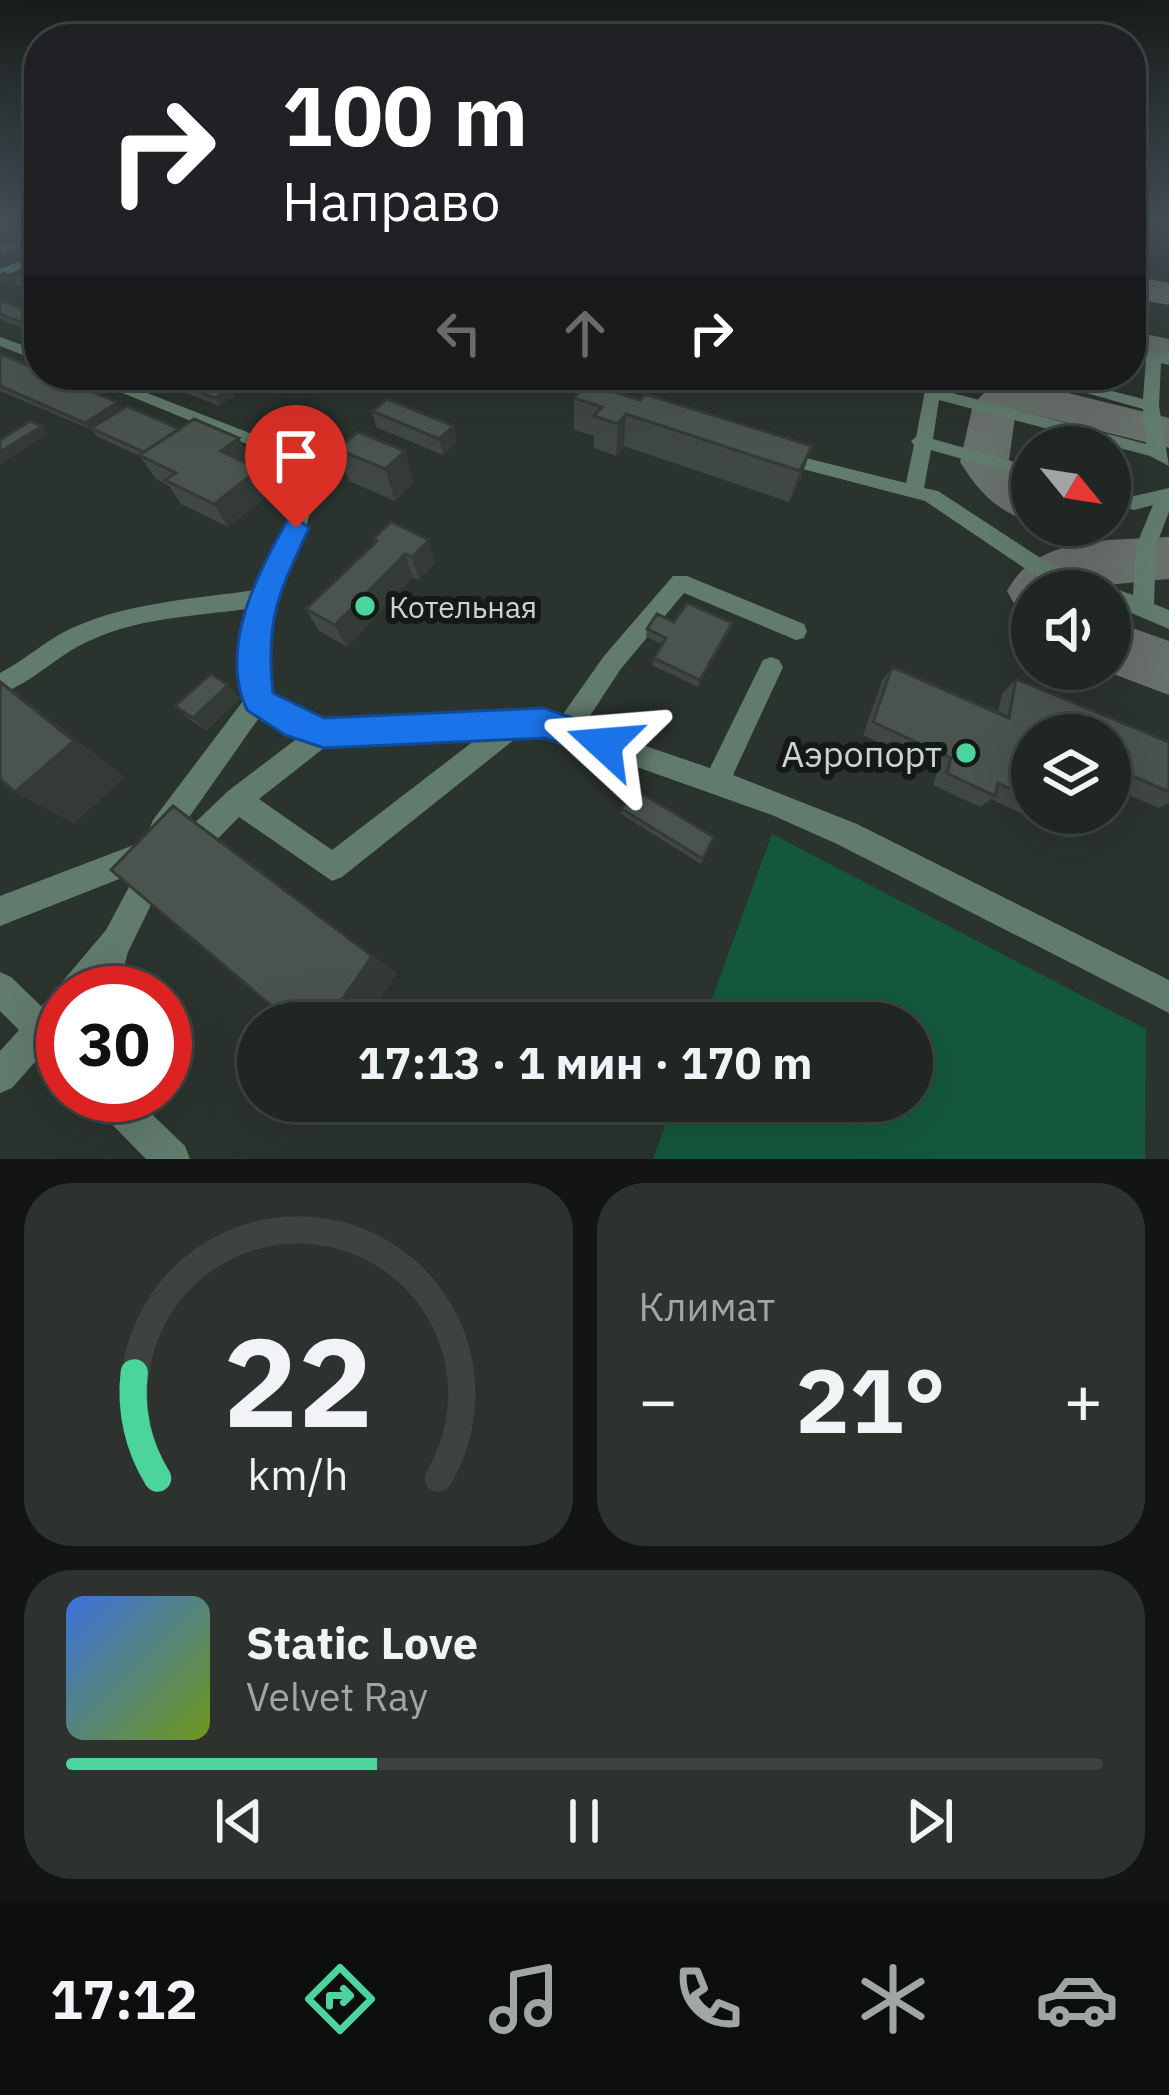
<!DOCTYPE html>
<html lang="ru">
<meta charset="utf-8">
<style>
:root{--surface:#202622;--page:#2d322f;--text:#f1f3f6;--muted:#a2a5a5;--line:#3d4340;--accent:#4bd49b}
body{margin:0;font-family:"IBM Plex Sans",sans-serif;background:var(--page);color:var(--text);height:100vh;display:flex;flex-direction:column;font-size:45px;white-space:nowrap}
*{box-sizing:border-box;margin:0}
p{font-size:39px;color:var(--muted)}
.icon{flex:none;width:66px;height:66px;fill:none;stroke:currentColor;stroke-width:2;stroke-linecap:round;stroke-linejoin:round}
.map{position:relative;height:1159px;overflow:hidden}
.sheet{display:flex;flex-direction:column;gap:24px;padding:24px;background:#121513;flex:1}
.sheet>*{flex:none}
.banner{position:absolute;left:24px;top:24px;width:1122px;height:366px;border-radius:48px;box-shadow:0 12px 48px #0002,0 0 0 3px var(--line);background:#202124;color:#fff;overflow:hidden}
.needle{width:78px;rotate:120deg}
.buttons{position:absolute;left:1011px;top:426px;display:grid;gap:24px}
.buttons a{display:grid;place-items:center;width:120px;height:120px;border-radius:50%;background:var(--surface);box-shadow:0 12px 48px #0002,0 0 0 3px var(--line);font-size:60px}
.speed{position:absolute;left:36px;top:966px;display:flex;gap:24px;font-size:60px;font-weight:700;text-align:center}
.speed>*{display:grid;place-content:center;width:156px;height:156px;border-radius:50%;background:var(--surface);box-shadow:0 12px 48px #0002,0 0 0 3px var(--line);line-height:1}
.speed .limit{border:18px solid #d22;background:#fff;color:#111}
.pin{position:absolute;display:grid;place-items:center;width:102px;height:102px;color:#fff;margin:-123px -51px;border-radius:50% 50% 50% 0;rotate:-45deg;box-shadow:0 0 12px #0007}
.pin .icon{rotate:45deg}
.me{position:absolute;width:132px;margin:-66px;rotate:289deg;stroke-linejoin:round;filter:drop-shadow(0 0 9px #0008)}
.turn{display:flex;align-items:center;gap:42px;height:252px;padding:0 60px;font-size:54px}
.turn .icon{width:156px;height:156px;stroke-width:2.5}
.turn b{display:block;font-size:84px;line-height:102px}
.lanes{display:flex;align-items:center;height:114px;padding:0 60px;background:#0003;justify-content:center;gap:60px;direction:ltr}
.lanes .off{opacity:.35}
.big{font-size:90px;font-weight:800;line-height:1.1}
.sheet .widget{flex:1;display:flex;flex-direction:column;justify-content:center;gap:18px;min-width:0;padding:0 42px;border-radius:48px;background:var(--page)}
.sheet .dial{align-items:center;gap:0}
.dial svg{height:312px;overflow:visible;fill:none;stroke:var(--line);stroke-width:7;stroke-linecap:round;text-anchor:middle}
.dial text{fill:var(--text);stroke:none}
.song{display:flex;align-items:center;gap:36px}
.cover{width:144px;height:144px;border-radius:18px;background:linear-gradient(135deg,hsl(220 70% 55%),hsl(80 70% 35%))}
.played{height:12px;border-radius:6px;background:linear-gradient(90deg,var(--accent) 30%,var(--line) 30%)}
.keys{display:flex;justify-content:space-around;direction:ltr}
.heat{display:flex;justify-content:space-between;align-items:center;font-size:66px;direction:ltr}
.sheet .tiles{flex:1;display:grid;gap:24px;grid-template-columns:1fr 1fr}
.widget:last-child{grid-column:span 2}
.trip{position:absolute;left:237px;top:1002px;width:696px;height:120px;border-radius:60px;background:var(--surface);box-shadow:0 12px 48px #0002,0 0 0 3px var(--line);font-weight:800;line-height:120px;text-align:center}
.tabs{display:flex;height:192px;justify-content:space-around;align-items:center;background:#0d0f0e;color:var(--muted)}
.tabs .icon{width:84px;height:84px}
.tabs .selected{color:var(--accent)}
.tabs b{font-size:54px;color:var(--text)}
.map>svg:first-child{display:block}
.green{fill:#13583d}
.lines{fill:none;stroke-linecap:round;stroke-linejoin:round}
.taxiway{fill:#68706c;fill-rule:evenodd}
.minor{fill:#617b6d;fill-rule:evenodd}
.wall{fill:#404843}
.shaded-wall{fill:#343b37}
.building{fill:#4a544e;stroke:#343b37;stroke-width:3}
.route{fill:#1a73e8;stroke:#114b97;stroke-width:3}
.poi-dot{fill:#4bd49b;stroke:#161a17;stroke-width:4.5}
.labels{text-anchor:middle;dominant-baseline:central;stroke-width:12;stroke-linejoin:round;paint-order:stroke}
.poi-label{font-size:30px;fill:#cdd3cf;stroke:#161a17;text-anchor:start}
.near-poi-label{font-size:36px;fill:#cdd3cf;stroke:#161a17;text-anchor:end}
</style>
<div class="map">
<svg width="1169" height="1159" viewBox="0 0 1169 1159">
<rect width="100%" height="100%" fill="#2a332e"/>
<path class="green" d="M 772,834 L 1146,1029 L 1145,1159 L 653,1159 L 674,1101 L 912,1101 L 912,1023 L 703,1023 Z"/>
<g class="lines">
<path class="taxiway" d="M 1131,276 L 1169,283 L 1169,305 L 1131,298 Z
M 1131,331 L 1169,339 L 1169,363 L 1131,355 Z
M 982,375 L 1029,375 L 1044,387 L 1169,418 L 1169,448 L 1016,410 L 1009,460 L 1032,480 L 1032,522 C 997,512 979,492 960,462 L 973,404 L 991,386 Z
M 1169,537 L 1169,579 C 1123,582 1078,591 1032,591 L 1032,612 L 1016,607 L 1007,591 C 1037,534 1113,541 1169,537 Z
M 1110,620 L 1169,641 L 1169,695 L 1100,669 L 1110,669 Z"/>
<path class="minor" d="M 39,254 L 39,262 L 0,277 L 0,269 Z
M 0,337 L 39,351 L 39,361 L 0,346 Z
M 1131,349 L 1169,355 L 1169,365 L 1161,363 L 1159,406 L 1169,466 L 1150,456 L 939,400 L 933,439 L 1032,467 L 1032,479 L 931,450 L 924,488 L 938,491 L 1056,568 L 1133,595 L 1136,546 L 1153,505 L 1134,510 L 1110,504 L 1110,490 L 1134,496 L 1169,488 L 1169,512 L 1156,546 L 1154,604 L 1169,610 L 1169,629 L 1110,604 L 1110,591 L 1074,591 L 1042,580 L 925,501 L 772,461 L 769,457 L 778,451 L 906,483 L 914,445 L 911,441 L 916,437 L 928,375 L 944,375 L 941,390 L 1146,444 L 1143,409 L 1023,375 L 1049,375 L 1143,399 L 1146,360 L 1131,357 Z
M 79,375 L 101,375 L 319,460 L 322,464 L 306,528 L 269,609 L 266,655 L 270,694 L 302,715 L 324,721 L 544,712 L 561,717 L 604,656 L 673,576 L 687,576 L 804,624 L 807,631 L 804,638 L 796,640 L 684,593 L 620,670 L 584,725 L 710,768 L 763,660 L 771,657 L 779,660 L 783,667 L 733,775 L 857,824 L 1169,980 L 1169,1013 L 837,844 L 772,815 L 544,734 L 520,735 L 342,877 L 332,881 L 239,817 L 200,857 L 190,861 L 180,857 L 176,847 L 180,837 L 228,791 L 299,737 L 261,715 L 173,840 L 163,844 L 153,840 L 149,830 L 153,820 L 246,697 L 242,655 L 247,609 C 194,616 138,618 89,641 C 57,655 34,682 0,694 L 0,673 C 25,660 46,640 72,628 C 130,602 194,599 256,590 L 286,528 L 303,467 ZM 479,737 L 332,850 L 259,799 L 329,744 Z
M 452,375 L 583,375 L 616,396 L 614,399 C 598,400 592,389 578,386 C 539,376 489,397 452,375 Z
M 139,843 L 149,847 L 153,856 L 164,860 L 168,870 L 128,952 L 117,993 L 63,993 L 63,1068 L 42,1054 L 12,1088 L 0,1093 L 0,1051 L 19,1030 L 0,1011 L 0,972 L 11,977 L 41,1006 L 58,991 L 62,982 L 106,930 L 137,872 L 0,926 L 0,896 Z
M 90,1095 L 132,1095 L 185,1146 L 190,1159 L 146,1159 L 95,1107 Z"/>
</g>
<path class="wall" d="M 39,253 L 39,301 L 30,297 L 25,290 L 27,289 L 17,285 L 12,278 L 27,271 L 23,265 Z
M 0,300 L 39,315 L 39,334 L 0,319 Z
M 0,354 L 122,409 L 180,429 L 239,438 L 251,462 L 249,464 L 272,493 L 228,527 L 181,504 L 169,486 L 156,479 L 140,456 L 96,436 L 92,430 L 0,391 Z
M 141,375 L 196,375 L 230,388 L 234,396 L 219,406 Z
M 221,375 L 268,375 L 271,381 L 258,390 Z
M 574,398 L 640,400 L 812,446 L 801,478 L 789,502 L 624,446 L 616,456 L 594,448 L 594,436 L 574,430 Z
M 372,411 L 457,441 L 443,455 L 376,427 Z
M 337,449 L 405,451 L 413,483 L 395,501 L 349,481 Z
M 373,539 L 435,563 L 419,580 L 413,577 L 347,647 L 319,631 L 306,609 L 375,543 Z
M 674,622 L 732,623 L 698,687 L 652,665 L 654,658 L 662,644 L 646,637 L 647,629 Z
M 892,667 L 998,713 L 1002,693 L 1016,679 L 1169,742 L 1169,803 L 1159,808 L 1110,787 L 1110,735 L 1032,735 L 1032,813 L 1093,813 L 1091,827 L 1072,838 L 991,799 L 980,807 L 933,785 L 938,770 L 863,735 L 882,681 Z
M 240,698 L 206,731 L 189,719 L 175,706 Z
M 622,809 L 714,837 L 701,864 L 621,814 Z"/>
<path class="shaded-wall" d="M 39,222 L 39,231 L 0,245 L 0,236 Z
M 39,241 L 39,250 L 0,265 L 0,256 Z
M 39,259 L 39,268 L 28,273 L 23,265 Z
M 5,271 L 10,279 L 0,284 L 0,274 Z
M 39,275 L 39,285 L 29,290 L 24,282 Z
M 264,375 L 268,375 L 271,381 L 258,390 L 254,382 Z
M 230,388 L 234,396 L 219,406 L 215,398 Z
M 118,402 L 123,410 L 91,431 L 85,423 Z
M 626,414 L 624,446 L 616,456 L 618,424 Z
M 42,426 L 48,434 L 0,464 L 0,452 Z
M 454,426 L 457,441 L 443,455 L 439,439 Z
M 239,438 L 251,462 L 234,475 L 221,451 Z
M 812,446 L 801,478 L 789,502 L 800,471 Z
M 405,451 L 413,483 L 395,501 L 385,469 Z
M 259,469 L 272,493 L 228,527 L 214,504 Z
M 429,540 L 435,563 L 419,580 L 412,557 Z
M 405,554 L 413,577 L 347,647 L 335,625 Z
M 732,623 L 729,630 L 698,687 L 700,680 Z
M 0,680 L 125,777 L 74,824 L 15,792 Z
M 228,685 L 240,698 L 206,731 L 193,718 Z
M 173,806 L 397,973 L 364,1023 L 326,1023 Z"/>
<path class="building" d="M 16,220 L 39,220 L 39,222 L 0,236 L 0,226 Z
M 39,230 L 39,241 L 0,256 L 0,245 Z
M 39,253 L 39,259 L 23,265 L 21,260 Z
M 39,266 L 39,275 L 24,282 L 12,278 Z
M 39,284 L 39,295 L 25,290 Z
M 0,300 L 39,315 L 39,329 L 0,314 Z
M 0,354 L 39,370 L 39,375 L 51,375 L 118,402 L 85,423 L 0,386 Z
M 157,375 L 196,375 L 230,388 L 215,398 Z
M 237,375 L 264,375 L 254,382 Z
M 587,383 L 640,400 L 645,394 L 812,446 L 800,471 L 626,414 L 618,424 L 594,416 L 602,407 L 574,398 Z
M 387,399 L 454,426 L 439,439 L 372,411 Z
M 127,406 L 180,429 L 144,452 L 91,428 Z
M 194,419 L 239,438 L 221,451 L 259,469 L 214,504 L 165,480 L 176,473 L 139,455 Z
M 30,421 L 42,426 L 0,452 L 0,440 Z
M 358,432 L 405,451 L 385,469 L 337,449 Z
M 391,522 L 429,540 L 412,557 L 405,554 L 335,625 L 306,609 L 377,541 L 373,539 Z
M 687,603 L 732,623 L 700,680 L 654,658 L 666,638 L 647,629 L 657,614 L 674,622 Z
M 892,667 L 1009,718 L 1016,679 L 1169,742 L 1169,792 L 1110,766 L 1110,735 L 1032,735 L 1032,800 L 998,783 L 995,796 L 947,773 L 951,758 L 873,722 Z
M 211,674 L 228,685 L 193,718 L 175,706 Z
M 0,682 L 74,741 L 15,792 L 0,779 Z
M 634,789 L 714,837 L 703,859 L 622,809 Z
M 173,806 L 372,956 L 326,1023 L 292,1023 L 111,870 Z
M 1061,813 L 1093,813 L 1091,827 Z"/>
<linearGradient id="sky" x2="0" y2="1"><stop stop-color="#171c19"/><stop offset="0.58" stop-color="#445057"/><stop offset="1" stop-color="#445057" stop-opacity="0"/></linearGradient>
<rect width="1169" height="382" fill="url(#sky)"/>
<path class="route" d="M 296,518 L 309,528 C 279,593 265,618 273,693 L 324,718 L 544,708 L 616,733 L 620,744 L 616,755 L 604,759 L 544,738 L 324,748 L 285,735 L 247,710 C 218,648 257,575 287,521 Z"/>
<g class="poi-dot">
<circle cx="365" cy="606" r="12"/>
<circle cx="966" cy="753" r="12"/>
</g>
<g class="labels">
<g class="poi-label">
<text x="389" y="606">Котельная</text>
</g>
<g class="near-poi-label">
<text x="942" y="753">Аэропорт</text>
</g>
</g>
</svg>
<div class="buttons">
<a><svg class="needle" viewBox="-14 -14 28 28"><path d="M0-13l5 13h-10z" fill="#e53935"/><path d="M0 13l5-13h-10z" fill="#a2a5a5"/></svg></a>
<a><svg class="icon" aria-label="sound" viewBox="0 0 24 24"><path d="M4 9h4l5-4v14l-5-4H4zM17 9q2 3 0 6"/></svg></a>
<a><svg class="icon" aria-label="layers" viewBox="0 0 24 24"><path d="M12 4l9 5-9 5-9-5zM3 14l9 5 9-5"/></svg></a>
</div>
<div class="speed"><div class="limit">30</div></div>
<div class="pin" style="left:296px;top:528px;background:#d93025"><svg class="icon" aria-label="arrive" viewBox="0 0 24 24"><path d="M6 21V4h12l-3 4 3 4H6"/></svg></div>
<svg class="me" style="left:604px;top:744px" viewBox="-20 -20 40 40"><path d="M0-17L14 15 0 8-14 15z" fill="#1a73e8" stroke="#fff" stroke-width="4"/></svg>
<div class="trip">17:13 · 1 мин · 170 m</div>
<div class="banner">
<div class="turn"><svg class="icon" aria-label="right" viewBox="0 0 24 24"><path d="M7 20v-9h11M14 6l5 5-5 5"/></svg><div><b>100 m</b>Направо</div></div>
<div class="lanes"><svg class="icon off" aria-label="left" viewBox="0 0 24 24"><path d="M17 20v-9H6M10 6l-5 5 5 5"/></svg><svg class="icon off" aria-label="ahead" viewBox="0 0 24 24"><path d="M12 20V5M6 11l6-6 6 6"/></svg><svg class="icon" aria-label="right" viewBox="0 0 24 24"><path d="M7 20v-9h11M14 6l5 5-5 5"/></svg></div>
</div>
</div>
<section class="sheet">
<div class="tiles">
<div class="widget dial"><svg viewBox="0 0 100 80">
<path d="M14 69A42 42 0 1 1 86 69"/>
<path d="M14 69A42 42 0 0 1 8 42" stroke="#4bd49b"/>
<text x="50" y="56" font-size="32" font-weight="700">22</text>
<text x="50" y="72" font-size="11">km/h</text>
</svg></div>
<div class="widget"><p>Климат</p>
<div class="heat"><a>−</a><b class="big">21°</b><a>+</a></div>
</div>
<div class="widget">
<div class="song"><i class="cover"></i><div><b>Static Love</b><p>Velvet Ray</p></div></div>
<div class="played"></div>
<div class="keys"><svg class="icon" aria-label="previous" viewBox="0 0 24 24"><path d="M18 5L8 12l10 7zM5 5v14"/></svg><svg class="icon" aria-label="pause" viewBox="0 0 24 24"><path d="M8 5v14M16 5v14"/></svg><svg class="icon" aria-label="next" viewBox="0 0 24 24"><path d="M6 5l10 7-10 7zM19 5v14"/></svg></div>
</div>
</div>
</section>
<nav class="tabs">
<b>17:12</b>
<svg class="icon selected" aria-label="directions" viewBox="0 0 24 24"><path d="M12 3l9 9-9 9-9-9zM9 14v-3h6M13 9l2 2-2 2"/></svg>
<svg class="icon" aria-label="music" viewBox="0 0 24 24"><path d="M9 18V5l10-2v13"/><circle cx="6" cy="18" r="3"/><circle cx="16" cy="16" r="3"/></svg>
<svg class="icon" aria-label="phone" viewBox="0 0 24 24"><path d="M5 4h4l2 5-3 2q2 4 5 5l2-3 5 2v4C11 20 4 13 5 4z"/></svg>
<svg class="icon" aria-label="climate" viewBox="0 0 24 24"><path d="M12 3v18M4 7l16 10M4 17L20 7"/></svg>
<svg class="icon" aria-label="car" viewBox="0 0 24 24"><path d="M5 17H2v-5l4-1 3-4h7l3 4 3 1v5h-3M9 17h6M6 11h13"/><circle cx="7" cy="17" r="2"/><circle cx="17" cy="17" r="2"/></svg>
</nav>
